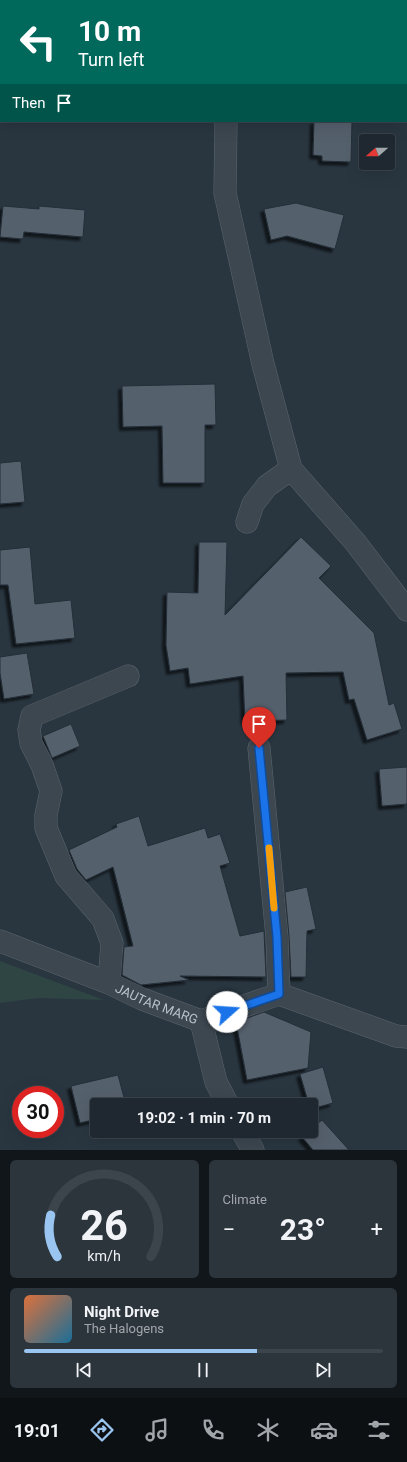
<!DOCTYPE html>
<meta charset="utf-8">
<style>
:root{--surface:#1f2830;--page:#2c343c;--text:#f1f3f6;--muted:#a1a6ab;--line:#3c444c;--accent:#9ac5f0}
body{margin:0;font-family:Roboto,sans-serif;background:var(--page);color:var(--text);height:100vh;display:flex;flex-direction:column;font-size:15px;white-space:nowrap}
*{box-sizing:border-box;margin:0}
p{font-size:13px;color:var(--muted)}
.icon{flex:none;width:22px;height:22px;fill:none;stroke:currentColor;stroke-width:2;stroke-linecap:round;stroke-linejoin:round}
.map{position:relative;height:1150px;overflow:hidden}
.sheet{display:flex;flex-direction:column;gap:10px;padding:10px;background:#11161a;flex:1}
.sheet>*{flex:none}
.top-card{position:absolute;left:0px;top:0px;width:407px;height:122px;box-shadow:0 4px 16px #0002,0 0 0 1px var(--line);background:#00695c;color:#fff;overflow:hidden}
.needle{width:26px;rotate:250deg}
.tools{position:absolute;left:359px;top:134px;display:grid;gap:8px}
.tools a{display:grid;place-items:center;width:36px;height:36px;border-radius:4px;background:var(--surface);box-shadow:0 4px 16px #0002,0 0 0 1px var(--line);font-size:20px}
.speed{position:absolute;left:12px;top:1086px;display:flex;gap:8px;font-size:20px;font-weight:700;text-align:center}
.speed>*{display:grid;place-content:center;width:52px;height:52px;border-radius:50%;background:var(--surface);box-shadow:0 4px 16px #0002,0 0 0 1px var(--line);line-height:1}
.speed .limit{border:6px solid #d22;background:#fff;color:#111}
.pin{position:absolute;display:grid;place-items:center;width:34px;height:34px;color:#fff;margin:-41px -17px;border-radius:50% 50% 50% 0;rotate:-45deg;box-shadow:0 0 4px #0007}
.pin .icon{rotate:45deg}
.me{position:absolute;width:44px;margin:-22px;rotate:71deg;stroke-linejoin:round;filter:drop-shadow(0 0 3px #0008)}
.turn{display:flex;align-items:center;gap:14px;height:84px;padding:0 12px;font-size:18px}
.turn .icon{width:52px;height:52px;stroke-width:2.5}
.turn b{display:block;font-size:28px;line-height:34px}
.then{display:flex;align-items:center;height:38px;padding:0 12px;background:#0003;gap:8px;font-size:15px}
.big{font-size:30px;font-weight:700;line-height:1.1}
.sheet .tile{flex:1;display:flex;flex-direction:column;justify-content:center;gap:6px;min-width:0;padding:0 14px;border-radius:6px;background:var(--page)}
.sheet .dial{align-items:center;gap:0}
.dial svg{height:104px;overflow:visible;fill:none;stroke:var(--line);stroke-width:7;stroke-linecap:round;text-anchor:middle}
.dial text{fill:var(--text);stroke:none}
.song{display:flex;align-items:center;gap:12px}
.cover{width:48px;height:48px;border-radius:6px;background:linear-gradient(135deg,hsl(20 70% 55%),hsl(200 70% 35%))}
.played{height:4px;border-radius:2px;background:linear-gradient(90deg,var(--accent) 65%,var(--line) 65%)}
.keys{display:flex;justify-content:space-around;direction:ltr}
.heat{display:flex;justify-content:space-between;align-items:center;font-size:22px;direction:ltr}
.sheet .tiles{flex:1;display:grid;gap:10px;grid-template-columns:1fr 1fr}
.tile:last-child{grid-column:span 2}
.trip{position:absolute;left:90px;top:1098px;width:228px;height:40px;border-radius:4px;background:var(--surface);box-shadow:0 4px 16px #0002,0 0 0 1px var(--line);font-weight:700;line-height:40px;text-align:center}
.dock{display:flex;height:64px;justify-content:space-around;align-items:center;background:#0c1013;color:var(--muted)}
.dock .icon{width:28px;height:28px}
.dock .current{color:var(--accent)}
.dock b{font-size:18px;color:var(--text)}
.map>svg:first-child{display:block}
.green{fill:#2e4543}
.building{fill:#55616d;stroke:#242e38;filter:url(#shadow)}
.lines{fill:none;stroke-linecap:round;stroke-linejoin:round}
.minor-casing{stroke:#5b656e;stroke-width:23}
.minor{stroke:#3d4750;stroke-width:22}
.route-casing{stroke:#114b97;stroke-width:10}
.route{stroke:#1a73e8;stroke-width:7}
.slow{stroke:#f59e0b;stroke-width:7}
.labels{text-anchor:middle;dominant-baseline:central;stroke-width:3.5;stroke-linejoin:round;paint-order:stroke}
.street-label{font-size:13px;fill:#bac2ca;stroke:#222c36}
</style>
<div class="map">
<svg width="407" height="1150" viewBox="0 0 407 1150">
<defs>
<filter id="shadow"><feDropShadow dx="-3.5" dy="3.5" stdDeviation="1" flood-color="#0009"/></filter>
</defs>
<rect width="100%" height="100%" fill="#293640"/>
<path class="green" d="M 0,961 L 104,1000 L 38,998 L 0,1003 Z"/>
<path class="building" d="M 314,121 L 352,121 L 351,162 L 322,161 L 322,156 L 313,155 Z
M 296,203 L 344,215 L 335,249 L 287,236 L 271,240 L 264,209 Z
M 3,206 L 39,209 L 39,206 L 85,210 L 83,237 L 24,232 L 23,239 L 0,237 Z
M 215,384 L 216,425 L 205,425 L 205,483 L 163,483 L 162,426 L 123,427 L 122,386 Z
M 21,461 L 25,502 L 0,504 L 0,463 Z
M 301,537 L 331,566 L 319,578 L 374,633 L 389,705 L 394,703 L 402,729 L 367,740 L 354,699 L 349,700 L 343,672 L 286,673 L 287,720 L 245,721 L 243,676 L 190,684 L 188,668 L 170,671 L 166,645 L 167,592 L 198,593 L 199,542 L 227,542 L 225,615 Z
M 30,547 L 35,604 L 71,600 L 75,638 L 16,644 L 8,585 L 0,585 L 0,550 Z
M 27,653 L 34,694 L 4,699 L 0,673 L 0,657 Z
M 71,724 L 80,746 L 52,758 L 43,736 Z
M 407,767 L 407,804 L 382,806 L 379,769 Z
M 139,816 L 148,846 L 205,828 L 208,838 L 220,834 L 230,863 L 220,866 L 240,936 L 264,931 L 266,977 L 180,976 L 189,980 L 141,985 L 122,975 L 124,947 L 133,946 L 113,867 L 86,880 L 77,869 L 69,850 L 117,827 L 116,824 Z
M 307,887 L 316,929 L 307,931 L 306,977 L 291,977 L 289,936 L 285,892 Z
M 264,1012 L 311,1032 L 308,1068 L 247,1080 L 236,1022 Z
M 323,1067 L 333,1103 L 311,1109 L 311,1105 L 309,1105 L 300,1074 Z
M 118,1075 L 126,1105 L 97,1105 L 97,1119 L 80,1123 L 71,1086 Z
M 322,1120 L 349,1150 L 313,1150 L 302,1137 L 309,1131 L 311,1131 L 311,1129 Z"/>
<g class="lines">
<defs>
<g id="minor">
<path d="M 221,0 L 222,1"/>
<path d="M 371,1 L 371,0"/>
<path d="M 226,121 L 225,193 L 263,364 L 291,469 L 267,486 L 253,504 L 247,522"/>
<path d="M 291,469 L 355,542 L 407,610"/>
<path d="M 259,748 L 277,937 L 279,994"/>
<path id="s1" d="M 0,941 L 109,983 L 142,999 L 201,1021 L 279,994 L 396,1036 L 407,1037"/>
<path d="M 109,983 L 112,943 L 103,919 L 66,876 L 46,828 L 46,815 L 51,791 L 42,765 L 31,743 L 29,730 L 32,716 L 128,676"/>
<path d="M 201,1021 L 216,1082 L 228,1105"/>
<path d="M 242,1131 L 253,1150"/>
</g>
</defs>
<use href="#minor" class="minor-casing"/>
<use href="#minor" class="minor"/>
</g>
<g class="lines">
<defs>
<path id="route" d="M 227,1012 L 279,994 L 277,937 L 259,748"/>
</defs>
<use href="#route" class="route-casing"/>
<use href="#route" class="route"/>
<path class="slow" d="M 269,848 L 274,908"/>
</g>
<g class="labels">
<g class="street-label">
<text stroke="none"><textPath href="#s1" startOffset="169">JAUTAR MARG</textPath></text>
</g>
</g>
</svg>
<div class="tools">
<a><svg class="needle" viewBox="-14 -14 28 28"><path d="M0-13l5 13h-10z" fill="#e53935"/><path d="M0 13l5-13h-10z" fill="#a1a6ab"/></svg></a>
</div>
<div class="speed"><div class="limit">30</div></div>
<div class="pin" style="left:259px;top:748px;background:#d93025"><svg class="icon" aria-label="arrive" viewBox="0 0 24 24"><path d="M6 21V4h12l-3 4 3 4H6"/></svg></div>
<svg class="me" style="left:227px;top:1012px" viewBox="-20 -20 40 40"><circle r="19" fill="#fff"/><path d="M0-13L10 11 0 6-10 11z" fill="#1a73e8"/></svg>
<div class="trip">19:02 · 1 min · 70 m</div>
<div class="top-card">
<div class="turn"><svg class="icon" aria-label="left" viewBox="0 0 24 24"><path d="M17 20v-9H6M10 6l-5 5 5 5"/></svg><div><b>10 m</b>Turn left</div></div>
<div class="then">Then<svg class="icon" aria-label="arrive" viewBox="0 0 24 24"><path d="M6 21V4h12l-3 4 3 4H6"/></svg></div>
</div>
</div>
<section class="sheet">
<div class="tiles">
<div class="tile dial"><svg viewBox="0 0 100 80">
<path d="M14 69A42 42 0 1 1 86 69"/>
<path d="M14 69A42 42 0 0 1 9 37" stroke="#9ac5f0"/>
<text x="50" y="56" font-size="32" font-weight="700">26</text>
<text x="50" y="72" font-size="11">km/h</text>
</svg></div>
<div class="tile"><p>Climate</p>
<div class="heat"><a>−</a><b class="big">23°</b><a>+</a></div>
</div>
<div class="tile">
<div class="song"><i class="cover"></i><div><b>Night Drive</b><p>The Halogens</p></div></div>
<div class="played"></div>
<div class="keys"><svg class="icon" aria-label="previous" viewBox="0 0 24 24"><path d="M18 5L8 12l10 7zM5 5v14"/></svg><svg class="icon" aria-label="pause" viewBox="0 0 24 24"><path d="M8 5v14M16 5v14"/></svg><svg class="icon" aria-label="next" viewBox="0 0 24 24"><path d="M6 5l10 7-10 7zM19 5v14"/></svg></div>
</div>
</div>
</section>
<nav class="dock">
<b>19:01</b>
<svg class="icon current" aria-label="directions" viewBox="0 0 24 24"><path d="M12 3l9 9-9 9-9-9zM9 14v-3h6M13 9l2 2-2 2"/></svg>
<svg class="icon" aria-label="music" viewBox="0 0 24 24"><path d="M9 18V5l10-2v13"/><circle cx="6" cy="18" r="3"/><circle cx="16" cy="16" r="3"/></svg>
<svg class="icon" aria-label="phone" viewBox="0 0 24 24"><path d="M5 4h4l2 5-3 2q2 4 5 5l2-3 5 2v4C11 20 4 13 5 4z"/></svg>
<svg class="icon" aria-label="climate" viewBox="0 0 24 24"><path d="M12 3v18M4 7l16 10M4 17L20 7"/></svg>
<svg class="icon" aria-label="car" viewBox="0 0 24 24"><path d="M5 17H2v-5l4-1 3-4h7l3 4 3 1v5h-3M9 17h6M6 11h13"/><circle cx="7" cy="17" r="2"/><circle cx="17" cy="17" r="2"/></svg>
<svg class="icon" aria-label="filters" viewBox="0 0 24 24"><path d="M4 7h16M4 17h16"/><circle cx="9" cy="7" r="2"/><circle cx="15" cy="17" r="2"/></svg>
</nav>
